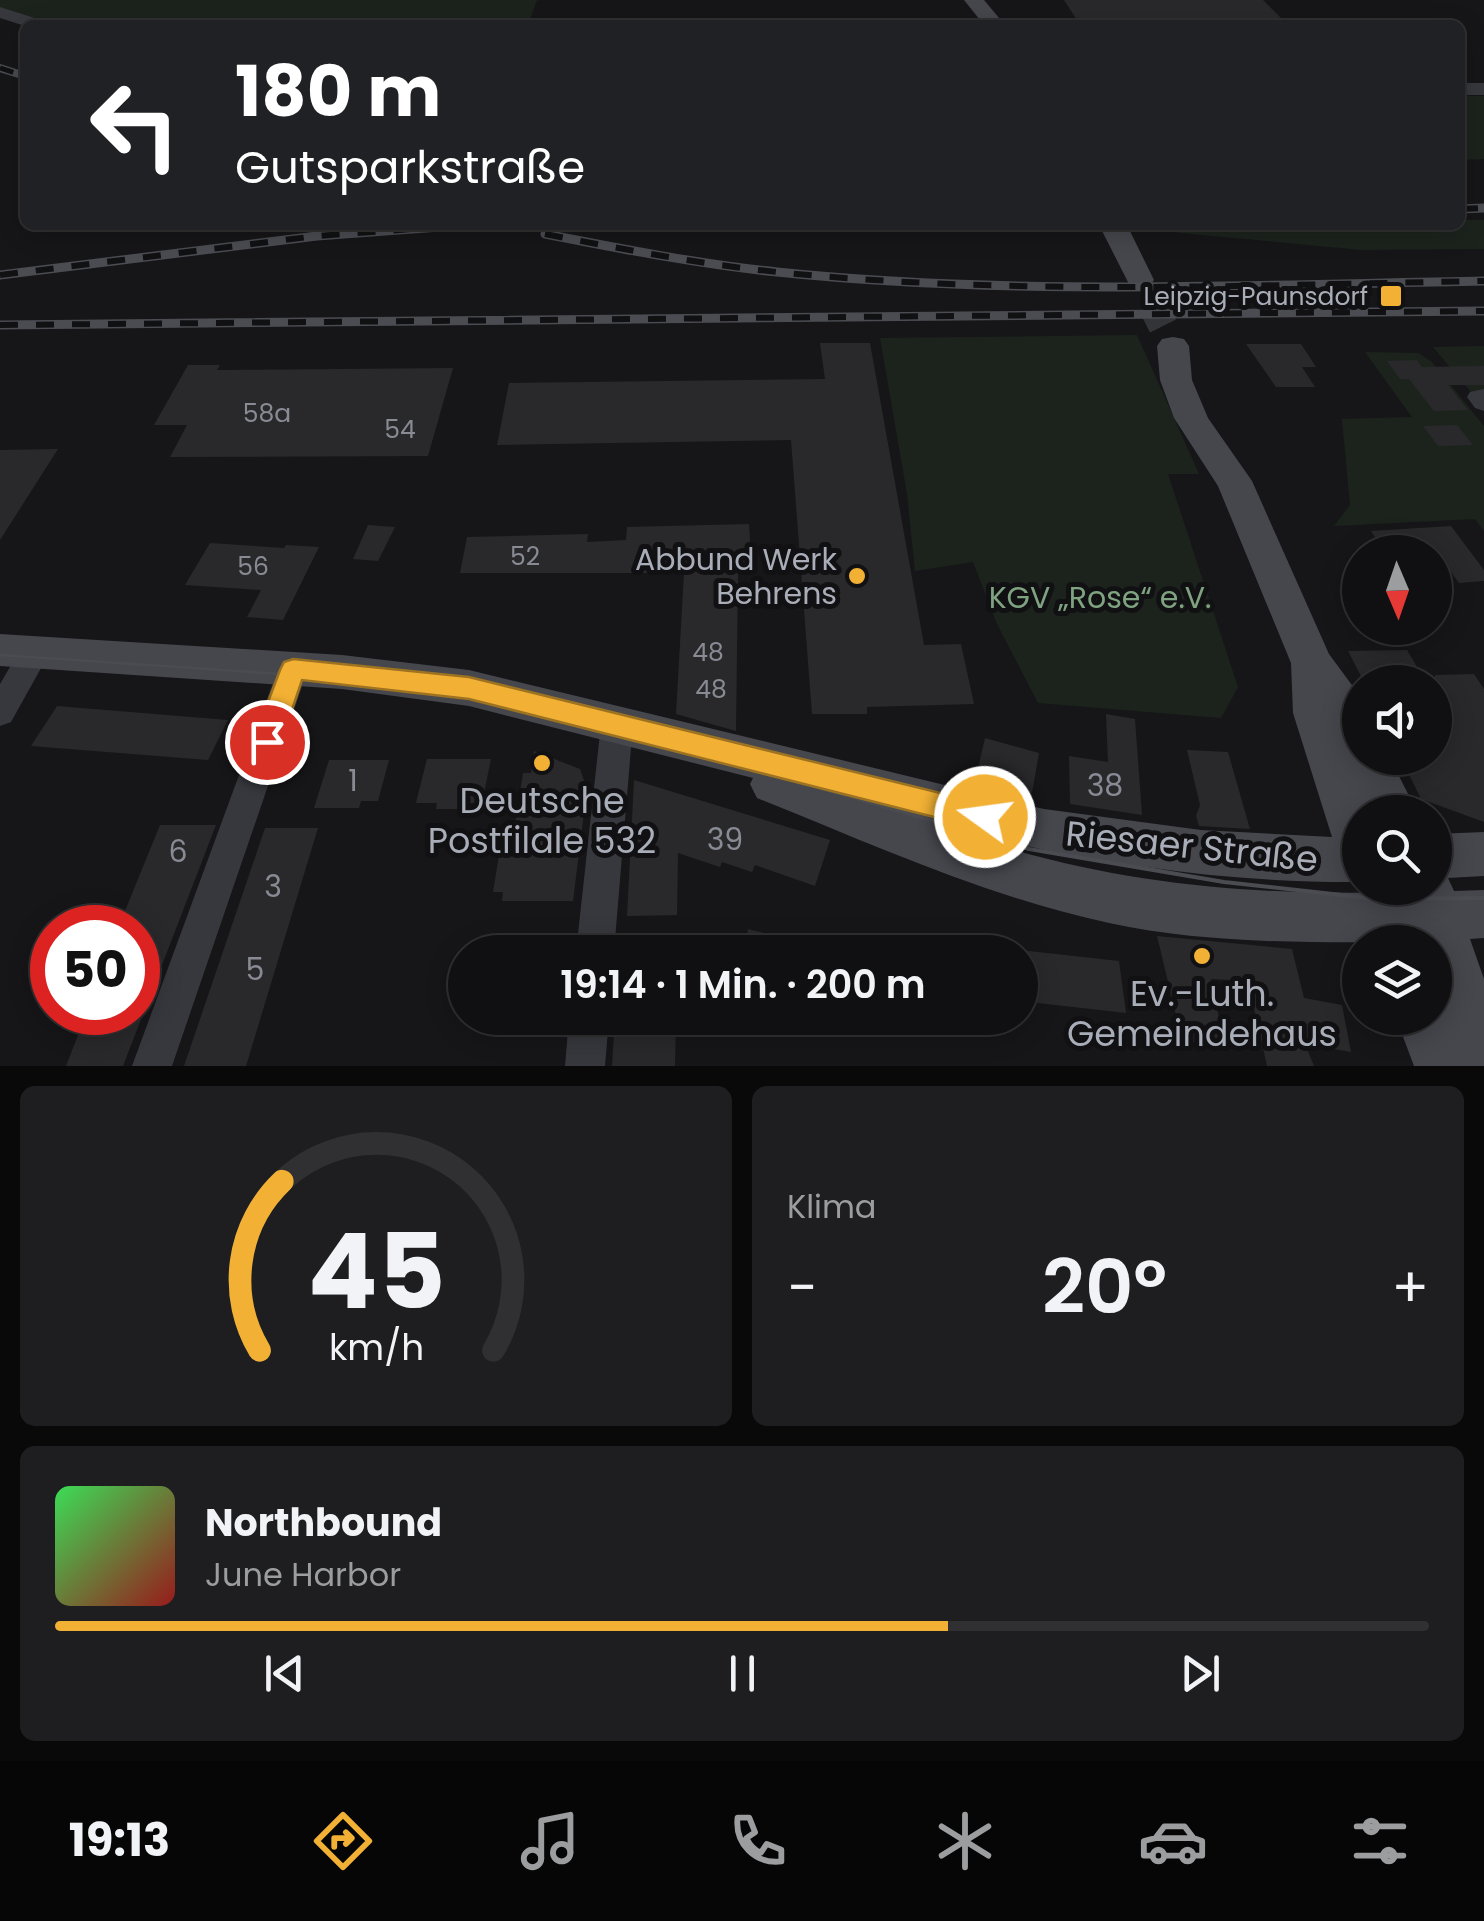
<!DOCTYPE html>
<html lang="de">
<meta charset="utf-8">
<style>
:root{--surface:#101012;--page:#1e1e20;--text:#f1f3f6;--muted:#9c9d9f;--line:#303032;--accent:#f2b134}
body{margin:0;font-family:Poppins,sans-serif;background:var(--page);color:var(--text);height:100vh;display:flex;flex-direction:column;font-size:38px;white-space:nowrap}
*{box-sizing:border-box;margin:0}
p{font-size:32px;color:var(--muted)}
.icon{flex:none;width:55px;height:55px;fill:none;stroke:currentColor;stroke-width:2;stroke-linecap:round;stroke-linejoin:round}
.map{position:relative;height:1066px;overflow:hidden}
.details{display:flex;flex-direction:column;gap:20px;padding:20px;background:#09090a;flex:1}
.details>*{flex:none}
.guide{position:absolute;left:20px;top:20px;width:1445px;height:210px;border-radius:15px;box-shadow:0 5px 25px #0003,0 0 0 2px var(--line);background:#202124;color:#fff;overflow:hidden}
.needle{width:65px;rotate:178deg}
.tools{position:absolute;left:1342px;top:535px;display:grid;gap:20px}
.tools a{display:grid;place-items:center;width:110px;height:110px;border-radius:50%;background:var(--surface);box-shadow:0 5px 25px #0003,0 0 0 2px var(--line);font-size:50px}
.speed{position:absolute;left:30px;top:905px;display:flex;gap:20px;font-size:50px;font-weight:700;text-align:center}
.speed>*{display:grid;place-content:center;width:130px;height:130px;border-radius:50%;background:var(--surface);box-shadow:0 5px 25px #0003,0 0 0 2px var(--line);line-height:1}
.speed .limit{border:15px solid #d22;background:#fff;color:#111}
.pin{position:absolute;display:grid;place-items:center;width:85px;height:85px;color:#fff;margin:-42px;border:5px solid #fff;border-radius:50%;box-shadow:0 2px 10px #0007}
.me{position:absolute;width:110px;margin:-55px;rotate:284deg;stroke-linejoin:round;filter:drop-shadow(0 0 8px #0008)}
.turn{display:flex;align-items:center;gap:35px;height:210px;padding:0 50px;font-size:45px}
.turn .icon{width:130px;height:130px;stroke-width:2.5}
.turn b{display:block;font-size:70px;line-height:85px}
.big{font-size:75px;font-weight:600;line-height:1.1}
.details .tile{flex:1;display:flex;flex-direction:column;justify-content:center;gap:15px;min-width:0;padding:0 35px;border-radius:15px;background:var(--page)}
.details .dial{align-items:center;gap:0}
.dial svg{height:260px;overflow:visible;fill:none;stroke:var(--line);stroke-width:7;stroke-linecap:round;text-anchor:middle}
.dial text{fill:var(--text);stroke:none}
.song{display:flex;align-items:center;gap:30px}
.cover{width:120px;height:120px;border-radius:15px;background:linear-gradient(135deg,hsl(130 70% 55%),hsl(0 70% 35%))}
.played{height:10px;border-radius:5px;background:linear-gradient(90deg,var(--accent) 65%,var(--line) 65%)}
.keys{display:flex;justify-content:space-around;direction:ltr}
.heat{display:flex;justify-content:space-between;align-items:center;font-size:55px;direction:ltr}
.details .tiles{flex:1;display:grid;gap:20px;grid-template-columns:1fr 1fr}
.tile:last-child{grid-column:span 2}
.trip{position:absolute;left:448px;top:935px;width:590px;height:100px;border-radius:50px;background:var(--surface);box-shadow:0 5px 25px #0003,0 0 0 2px var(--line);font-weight:600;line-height:100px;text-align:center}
.tab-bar{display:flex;height:160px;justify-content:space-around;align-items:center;background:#060607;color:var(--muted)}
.tab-bar .icon{width:70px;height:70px}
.tab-bar .on{color:var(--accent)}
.tab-bar b{font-size:45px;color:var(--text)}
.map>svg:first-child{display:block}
.green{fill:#1c231d}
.building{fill:#29292c}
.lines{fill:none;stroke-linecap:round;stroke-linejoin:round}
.secondary-tunnel{stroke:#333438;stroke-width:29;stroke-dasharray:29 15;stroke-linecap:butt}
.minor{fill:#37383d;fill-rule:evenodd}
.tertiary{fill:#37383d;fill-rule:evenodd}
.secondary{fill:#45474d;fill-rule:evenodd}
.tram-far1{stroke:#4a4c52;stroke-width:2.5}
.tram{stroke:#4a4c52;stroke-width:4}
.rail-far1-casing{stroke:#4a4c52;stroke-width:8}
.rail-casing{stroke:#4a4c52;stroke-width:9}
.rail-far1{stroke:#111113;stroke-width:5;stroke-dasharray:14;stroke-linecap:butt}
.rail{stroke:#111113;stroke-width:6;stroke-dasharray:18;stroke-linecap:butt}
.route{fill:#f2b134;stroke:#9d7322;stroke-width:2.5}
.poi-dot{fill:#f2b134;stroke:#111113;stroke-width:4}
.labels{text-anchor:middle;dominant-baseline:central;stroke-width:10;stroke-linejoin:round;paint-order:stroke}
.far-poi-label{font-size:25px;fill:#a8adb8;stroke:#111113;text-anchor:end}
.number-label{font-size:25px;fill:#888b94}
.poi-label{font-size:30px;fill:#a8adb8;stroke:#111113;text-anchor:end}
.park-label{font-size:30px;fill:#7fa381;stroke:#111113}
.near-number-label{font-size:30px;fill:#888b94}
.near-poi-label{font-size:35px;fill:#a8adb8;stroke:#111113}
.near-street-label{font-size:35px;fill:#a8adb8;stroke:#111113}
</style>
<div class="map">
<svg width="1484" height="1066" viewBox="0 0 1484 1066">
<rect width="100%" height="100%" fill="#161618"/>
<path class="green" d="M 0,0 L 537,0 L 528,25 L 49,25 L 0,8 Z
M 1460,96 L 1484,96 L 1484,159 L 1460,160 Z
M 1460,220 L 1484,220 L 1484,249 L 1362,250 L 1180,233 L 1145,225 L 1460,225 Z
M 1137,335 L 1199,474 L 1168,474 L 1238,687 L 1221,718 L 1038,703 L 997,624 L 973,562 L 915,571 L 907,494 L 880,338 Z
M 1484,346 L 1484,392 L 1471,392 L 1433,347 Z
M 1365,352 L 1418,353 L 1431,361 L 1484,426 L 1484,531 L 1475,519 L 1334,526 L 1350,505 L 1342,419 L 1412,417 Z"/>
<path class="building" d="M 1064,0 L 1263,0 L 1288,25 L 1080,25 Z
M 820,343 L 870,343 L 924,645 L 961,644 L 974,704 L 867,707 L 867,714 L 812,714 L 791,440 L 497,445 L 509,383 L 825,379 Z
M 1246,344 L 1301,344 L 1316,367 L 1302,367 L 1315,387 L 1276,387 Z
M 1417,360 L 1422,367 L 1484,366 L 1484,385 L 1448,385 L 1468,410 L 1434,411 L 1409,379 L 1400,379 L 1387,361 Z
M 188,365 L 220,365 L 217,370 L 453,368 L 428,456 L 170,457 L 187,425 L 154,425 Z
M 1457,425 L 1473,445 L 1438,446 L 1423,426 Z
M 58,449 L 0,540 L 0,450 Z
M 749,524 L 752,571 L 738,572 L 736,731 L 676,714 L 684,573 L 460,573 L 467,537 L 588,534 L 587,542 L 626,540 L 627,527 Z
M 368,525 L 395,527 L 378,561 L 353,559 Z
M 1451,526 L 1484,570 L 1484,581 L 1459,583 L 1443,561 L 1435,561 L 1435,552 L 1385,552 L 1371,531 Z
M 210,543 L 284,548 L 286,545 L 319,547 L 283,620 L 247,617 L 261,590 L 185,585 Z
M 1407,650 L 1426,682 L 1364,682 L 1348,651 Z
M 1474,674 L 1484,689 L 1484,822 L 1421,799 L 1401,758 L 1435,758 L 1435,675 Z
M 57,706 L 228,720 L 208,760 L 31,746 Z
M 1106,714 L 1135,719 L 1142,815 L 1070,804 L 1069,756 L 1108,762 Z
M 985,738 L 1039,753 L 1032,793 L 976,777 Z
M 1187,750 L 1228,752 L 1250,829 L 1199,826 L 1196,816 L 1200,805 Z
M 534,751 L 580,769 L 587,789 L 573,901 L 502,901 L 503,892 L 493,892 L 502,837 L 513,837 L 523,773 L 531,773 Z
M 427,759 L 491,759 L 482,803 L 463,803 L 462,809 L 436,809 L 437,803 L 416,803 Z
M 329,760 L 389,760 L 378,801 L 361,801 L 359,808 L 314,808 Z
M 634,780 L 830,840 L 815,886 L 755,865 L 752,872 L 722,862 L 720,867 L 678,853 L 677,915 L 627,916 Z
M 160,825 L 216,825 L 123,1066 L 66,1066 L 87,1012 L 138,1012 L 138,928 L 118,928 Z
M 265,828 L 318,828 L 246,1066 L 184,1066 Z
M 748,929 L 817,946 L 816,952 L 744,952 Z
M 861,934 L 919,940 L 918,952 L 860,952 Z
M 1157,936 L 1292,949 L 1304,998 L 1342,1005 L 1351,1052 L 1305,1044 L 1314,1066 L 1267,1066 L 1248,981 L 1211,979 L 1223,1037 L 1183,1044 Z
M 1020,950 L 1119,961 L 1126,1013 L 1020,1001 Z
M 615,1018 L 676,1018 L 675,1066 L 612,1066 Z"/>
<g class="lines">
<path class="secondary-tunnel" d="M 1155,310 L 1163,326"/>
<path class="minor" d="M 1484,389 L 1484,411 L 1475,408 L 1467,397 L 1470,392 Z
M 35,640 L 46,643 L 50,652 L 11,722 L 0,726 L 0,684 L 24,643 Z
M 293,657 L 304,660 L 308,669 L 172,1066 L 132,1066 L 278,669 L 282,660 Z
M 617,710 L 628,714 L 633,724 L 614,952 L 576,952 L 601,724 L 606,714 Z
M 569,1018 L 609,1018 L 605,1066 L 565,1066 Z"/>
<path class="tertiary" d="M 0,7 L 44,21 L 47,25 L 25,26 L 0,18 Z
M 1460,83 L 1484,83 L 1484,95 L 1460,95 Z"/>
<path class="secondary" d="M 964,0 L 984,0 L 1005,25 L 984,25 Z
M 1099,225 L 1127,225 L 1154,280 L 1150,286 L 1130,286 Z
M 1173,337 L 1184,339 L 1189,346 L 1192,380 L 1208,418 L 1252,481 L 1329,654 L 1360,696 L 1360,758 L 1390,758 L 1417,812 L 1360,812 L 1360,882 C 1216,883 1077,861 937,825 C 1097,883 1236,896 1405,892 L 1403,888 L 1435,888 L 1435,834 L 1484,832 L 1484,876 L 1448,878 L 1454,891 L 1484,890 L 1484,938 L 1470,939 L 1484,979 L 1484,1066 L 1414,1066 L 1396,1018 L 1435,1018 L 1435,942 C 1329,942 1215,946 1109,923 C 987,897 872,844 757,798 L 750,784 L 753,778 L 469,706 L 342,689 L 0,666 L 0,634 L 342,655 L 469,670 L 1044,809 L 1201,830 L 1332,837 L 1293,713 L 1291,663 L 1218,486 L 1174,418 L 1160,380 L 1157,346 L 1162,339 Z"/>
<path class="tram-far1" d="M 0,655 L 340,678 L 440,690"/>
<path class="tram" d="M 418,687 L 470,693 L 616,728 L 1029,849 L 1224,882 L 1378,899 L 1484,898"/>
<defs>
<path id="rail-far1" d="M 0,68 L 25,76"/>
<path id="rail" d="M 1460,209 L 1484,208
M 545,234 C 622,249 699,264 777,272 C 1012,296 1249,285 1484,281
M 0,275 L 317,236 L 467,225
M 0,325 L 1484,311"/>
</defs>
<use href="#rail-far1" class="rail-far1-casing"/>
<use href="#rail" class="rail-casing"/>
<use href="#rail-far1" class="rail-far1"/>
<use href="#rail" class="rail"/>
</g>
<path class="route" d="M 293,659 L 469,677 L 985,804 L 995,808 L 999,817 L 995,826 L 985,830 L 469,699 L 302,680 L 281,742 L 277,751 L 267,754 L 257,751 L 253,742 L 280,670 L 284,662 Z"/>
<g class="poi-dot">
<rect x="1379" y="284" width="24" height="24" rx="5"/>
<circle cx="857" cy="576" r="10"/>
<circle cx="542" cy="763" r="10"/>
<circle cx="1202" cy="956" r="10"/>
</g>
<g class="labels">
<g class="far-poi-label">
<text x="1368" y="296">Leipzig-Paunsdorf</text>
</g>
<g class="number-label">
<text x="267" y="413">58a</text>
<text x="400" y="429">54</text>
<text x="525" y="556">52</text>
<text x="253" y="566">56</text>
<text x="708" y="652">48</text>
<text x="711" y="689">48</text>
</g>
<g class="poi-label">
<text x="837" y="559">Abbund Werk<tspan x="837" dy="34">Behrens</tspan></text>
</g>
<g class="park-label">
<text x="1100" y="597">KGV „Rose“ e.V.</text>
</g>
<g class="near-number-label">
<text x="353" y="780">1</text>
<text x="1105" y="785">38</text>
<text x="725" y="839">39</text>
<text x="178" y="851">6</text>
<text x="273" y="886">3</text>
<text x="255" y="969">5</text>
</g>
<g class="near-poi-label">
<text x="542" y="800">Deutsche<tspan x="542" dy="40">Postfilale 532</tspan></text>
<text x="1202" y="993">Ev.-Luth.<tspan x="1202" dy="40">Gemeindehaus</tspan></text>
</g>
<g class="near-street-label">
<text transform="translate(1192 846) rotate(6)">Riesaer Straße</text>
</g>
</g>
</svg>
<div class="tools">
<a><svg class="needle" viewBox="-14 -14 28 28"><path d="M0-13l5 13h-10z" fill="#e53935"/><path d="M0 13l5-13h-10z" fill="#9c9d9f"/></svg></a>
<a><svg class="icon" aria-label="sound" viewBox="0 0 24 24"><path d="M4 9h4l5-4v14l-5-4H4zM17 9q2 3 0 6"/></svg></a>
<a><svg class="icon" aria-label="search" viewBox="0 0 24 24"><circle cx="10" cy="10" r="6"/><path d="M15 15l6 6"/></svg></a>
<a><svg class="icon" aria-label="layers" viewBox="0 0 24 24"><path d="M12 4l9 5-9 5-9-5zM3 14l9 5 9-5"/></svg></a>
</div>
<div class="speed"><div class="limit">50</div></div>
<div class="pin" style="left:267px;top:742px;background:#d93025"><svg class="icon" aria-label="arrive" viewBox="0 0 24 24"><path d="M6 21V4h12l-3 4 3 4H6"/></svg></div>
<svg class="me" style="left:985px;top:817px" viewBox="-20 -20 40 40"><circle r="17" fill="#f2b134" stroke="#fff" stroke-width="3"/><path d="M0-11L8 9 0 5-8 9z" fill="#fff"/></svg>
<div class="trip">19:14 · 1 Min. · 200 m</div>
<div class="guide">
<div class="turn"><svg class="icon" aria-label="left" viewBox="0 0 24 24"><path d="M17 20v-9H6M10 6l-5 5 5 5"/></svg><div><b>180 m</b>Gutsparkstraße</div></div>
</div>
</div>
<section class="details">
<div class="tiles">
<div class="tile dial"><svg viewBox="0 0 100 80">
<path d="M14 69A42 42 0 1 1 86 69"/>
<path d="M14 69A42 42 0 0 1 21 17" stroke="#f2b134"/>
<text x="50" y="56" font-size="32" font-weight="700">45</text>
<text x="50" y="72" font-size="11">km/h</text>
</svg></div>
<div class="tile"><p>Klima</p>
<div class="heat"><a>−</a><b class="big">20°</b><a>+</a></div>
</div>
<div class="tile">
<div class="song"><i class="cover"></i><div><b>Northbound</b><p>June Harbor</p></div></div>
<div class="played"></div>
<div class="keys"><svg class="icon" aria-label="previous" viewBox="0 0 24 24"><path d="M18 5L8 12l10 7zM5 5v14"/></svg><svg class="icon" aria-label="pause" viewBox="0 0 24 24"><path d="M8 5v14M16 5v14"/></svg><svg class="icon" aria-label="next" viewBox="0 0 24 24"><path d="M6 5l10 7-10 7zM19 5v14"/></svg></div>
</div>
</div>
</section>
<nav class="tab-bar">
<b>19:13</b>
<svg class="icon on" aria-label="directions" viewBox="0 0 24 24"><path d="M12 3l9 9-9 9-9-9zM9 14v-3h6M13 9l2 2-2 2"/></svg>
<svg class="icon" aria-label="music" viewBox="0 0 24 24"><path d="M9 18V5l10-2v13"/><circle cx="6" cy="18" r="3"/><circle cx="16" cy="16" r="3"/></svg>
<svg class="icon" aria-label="phone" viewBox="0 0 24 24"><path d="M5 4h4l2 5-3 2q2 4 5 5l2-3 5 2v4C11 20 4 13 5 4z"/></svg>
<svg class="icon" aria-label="climate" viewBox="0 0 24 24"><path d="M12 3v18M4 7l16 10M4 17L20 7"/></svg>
<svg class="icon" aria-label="car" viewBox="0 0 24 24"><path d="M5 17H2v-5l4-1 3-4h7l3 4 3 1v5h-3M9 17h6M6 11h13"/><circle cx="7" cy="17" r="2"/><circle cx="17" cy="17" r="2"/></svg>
<svg class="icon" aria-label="filters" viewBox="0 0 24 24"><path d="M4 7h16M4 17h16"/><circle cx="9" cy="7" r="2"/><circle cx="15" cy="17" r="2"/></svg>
</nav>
